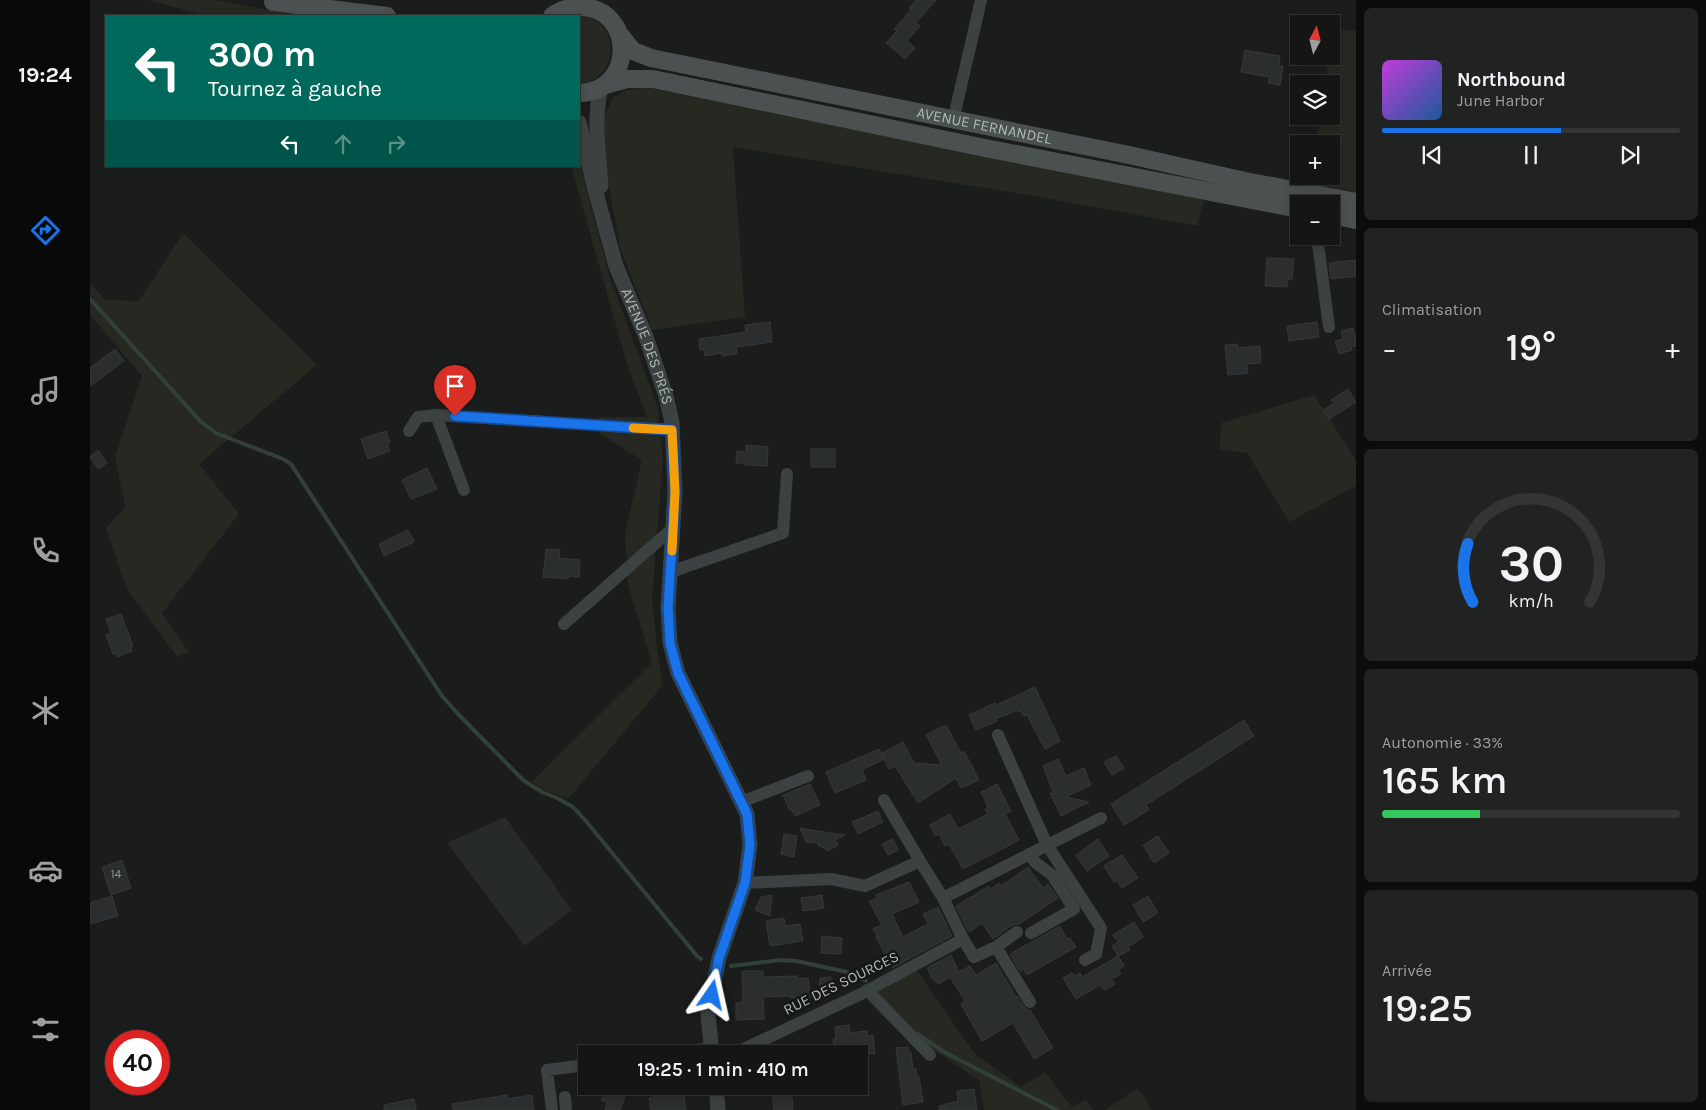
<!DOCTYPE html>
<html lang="fr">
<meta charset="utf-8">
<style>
:root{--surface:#141616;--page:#212323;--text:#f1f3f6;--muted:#9d9fa1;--line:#333535;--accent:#1a73e8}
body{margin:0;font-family:Karla,sans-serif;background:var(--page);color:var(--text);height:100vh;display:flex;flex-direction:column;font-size:19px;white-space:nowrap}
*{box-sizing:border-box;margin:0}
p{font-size:16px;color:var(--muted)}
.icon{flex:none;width:28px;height:28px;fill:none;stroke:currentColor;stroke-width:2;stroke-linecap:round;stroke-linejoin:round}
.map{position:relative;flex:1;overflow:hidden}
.details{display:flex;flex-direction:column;gap:8px;padding:8px;background:#0b0c0c;width:350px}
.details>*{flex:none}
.top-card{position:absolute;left:15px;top:15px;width:475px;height:152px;border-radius:0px;box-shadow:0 2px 8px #0003,0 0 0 1px var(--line);background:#00695c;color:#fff;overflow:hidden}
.needle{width:32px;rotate:7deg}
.buttons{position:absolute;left:1200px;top:15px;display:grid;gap:10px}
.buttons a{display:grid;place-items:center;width:50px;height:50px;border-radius:0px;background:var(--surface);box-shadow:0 2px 8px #0003,0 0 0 1px var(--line);font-size:25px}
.speed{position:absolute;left:15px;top:1030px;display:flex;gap:10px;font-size:25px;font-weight:700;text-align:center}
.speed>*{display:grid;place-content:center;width:65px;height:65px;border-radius:50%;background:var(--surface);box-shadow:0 2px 8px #0003,0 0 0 1px var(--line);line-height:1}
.speed .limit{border:8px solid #d22;background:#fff;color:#111}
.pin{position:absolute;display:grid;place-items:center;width:42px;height:42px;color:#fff;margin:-51px -21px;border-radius:50% 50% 50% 0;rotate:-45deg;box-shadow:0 0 5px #0007}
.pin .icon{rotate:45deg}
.me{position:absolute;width:55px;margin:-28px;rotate:11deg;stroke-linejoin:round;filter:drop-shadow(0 0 4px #0008)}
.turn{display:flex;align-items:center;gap:18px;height:105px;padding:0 20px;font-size:22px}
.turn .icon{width:65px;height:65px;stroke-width:2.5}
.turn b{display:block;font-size:35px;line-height:42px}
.lanes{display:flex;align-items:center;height:48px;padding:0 20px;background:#0003;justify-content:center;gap:25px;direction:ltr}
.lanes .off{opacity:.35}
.big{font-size:38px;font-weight:600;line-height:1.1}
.details .widget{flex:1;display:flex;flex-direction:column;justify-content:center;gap:8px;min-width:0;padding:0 18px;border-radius:8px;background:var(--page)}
.details .dial{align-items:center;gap:0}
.dial svg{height:130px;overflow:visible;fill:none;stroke:var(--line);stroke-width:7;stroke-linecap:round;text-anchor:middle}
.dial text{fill:var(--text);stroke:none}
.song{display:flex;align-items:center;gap:15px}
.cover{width:60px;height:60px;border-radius:8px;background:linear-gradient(135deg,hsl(290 70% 55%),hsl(210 70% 35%))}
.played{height:5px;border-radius:2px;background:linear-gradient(90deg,var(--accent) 60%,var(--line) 60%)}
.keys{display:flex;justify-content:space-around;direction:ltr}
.heat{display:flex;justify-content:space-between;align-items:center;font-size:28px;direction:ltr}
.charge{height:8px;border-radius:4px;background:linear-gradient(90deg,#34c759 33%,var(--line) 0)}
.trip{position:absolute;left:488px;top:1045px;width:290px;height:50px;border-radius:0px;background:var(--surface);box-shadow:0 2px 8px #0003,0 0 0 1px var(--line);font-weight:600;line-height:50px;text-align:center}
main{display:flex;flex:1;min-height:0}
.tabs{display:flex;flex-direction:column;width:90px;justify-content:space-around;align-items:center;background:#080909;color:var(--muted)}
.tabs .icon{width:35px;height:35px}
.tabs .on{color:var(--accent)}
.tabs b{font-size:22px;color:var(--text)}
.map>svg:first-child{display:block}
.built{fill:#272a2a}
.green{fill:#262821}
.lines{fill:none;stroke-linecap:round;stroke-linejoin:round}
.stream{stroke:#314039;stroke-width:4}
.building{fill:#2b2e2e;stroke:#353839}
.minor{stroke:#3c4241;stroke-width:12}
.tertiary{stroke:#3c4241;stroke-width:15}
.secondary{stroke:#4a5150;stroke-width:18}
.route-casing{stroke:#114b97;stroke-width:12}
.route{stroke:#1a73e8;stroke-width:9}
.slow{stroke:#f59e0b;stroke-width:9}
.labels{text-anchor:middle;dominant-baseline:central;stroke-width:5;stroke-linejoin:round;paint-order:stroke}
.number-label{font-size:12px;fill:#8d9896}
.street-label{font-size:15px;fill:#aebbb8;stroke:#161818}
</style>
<main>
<nav class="tabs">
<b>19:24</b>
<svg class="icon on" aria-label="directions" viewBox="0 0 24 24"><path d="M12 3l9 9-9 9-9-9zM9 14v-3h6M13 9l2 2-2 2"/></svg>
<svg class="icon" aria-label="music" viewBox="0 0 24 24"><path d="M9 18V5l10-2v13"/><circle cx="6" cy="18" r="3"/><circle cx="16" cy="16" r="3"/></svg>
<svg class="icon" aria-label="phone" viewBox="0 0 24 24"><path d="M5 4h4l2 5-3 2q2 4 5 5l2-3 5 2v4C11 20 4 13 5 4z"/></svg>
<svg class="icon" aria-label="climate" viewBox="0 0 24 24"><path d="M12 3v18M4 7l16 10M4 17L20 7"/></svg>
<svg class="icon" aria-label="car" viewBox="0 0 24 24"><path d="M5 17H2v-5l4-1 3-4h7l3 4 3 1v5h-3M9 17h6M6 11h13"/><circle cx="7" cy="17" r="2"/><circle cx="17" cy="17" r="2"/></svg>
<svg class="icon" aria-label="filters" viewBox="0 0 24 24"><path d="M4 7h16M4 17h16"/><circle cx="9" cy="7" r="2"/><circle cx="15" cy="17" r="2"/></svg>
</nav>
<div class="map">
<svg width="1266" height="1110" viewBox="0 0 1266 1110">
<rect width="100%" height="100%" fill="#1b1d1d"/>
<path class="built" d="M 415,817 L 482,910 L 435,946 L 357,843 Z"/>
<path class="green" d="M 58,0 L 126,0 L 206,16 L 116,16 Z
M 489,16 C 531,18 532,79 489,84 Z
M 1243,28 L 1266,31 L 1266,192 L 1220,184 L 1221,176 L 1241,176 L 1241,144 L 1226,144 L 1230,116 L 1241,116 L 1241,84 L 1235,84 L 1239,56 L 1241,56 Z
M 556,87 L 1115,198 L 1107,226 L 955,198 L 643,147 L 655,317 L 562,330 L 530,248 L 516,170 L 514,118 L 523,98 L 536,90 Z
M 489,161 L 520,278 L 567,405 L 573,458 L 562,599 L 567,649 L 573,685 L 479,798 L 458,792 L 442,782 L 562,663 L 538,585 L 535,534 L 552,460 L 510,434 L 509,417 L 557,417 L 537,364 L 481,166 L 489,166 Z
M 93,233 L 227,365 L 109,464 L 149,514 L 72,613 L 99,652 L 87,657 L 36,587 L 16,528 L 35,507 L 25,457 L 52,376 L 0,315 L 0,283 L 15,300 L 49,301 Z
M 1224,395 L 1266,460 L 1266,486 L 1199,522 L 1157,453 L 1130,449 L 1131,423 Z
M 826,969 L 885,1054 L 931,1087 L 955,1072 L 982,1107 L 996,1099 L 1003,1110 L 894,1110 L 890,1081 L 833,1043 L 783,992 Z
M 1048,1088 L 1062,1110 L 1015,1110 Z"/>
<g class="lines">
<path class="stream" d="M 0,299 L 111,422 L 126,433 L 193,459 L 201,464 L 352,696 L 369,715 L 433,780 L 452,792 L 469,799 L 483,807 L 495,820 L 607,956 L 611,959
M 641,966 L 690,960 L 706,961 L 757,972 L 776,981
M 828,1034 L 854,1052 L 967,1110"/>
</g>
<path class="building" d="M 826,0 L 846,0 L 826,23 L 830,26 L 817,41 L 825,48 L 815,59 L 796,43 L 807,31 L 804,29 L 821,10 L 819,8 Z
M 1155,50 L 1190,56 L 1189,65 L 1193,66 L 1190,85 L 1178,83 L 1179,77 L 1151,72 Z
M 1177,258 L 1204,259 L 1202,279 L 1198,279 L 1197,287 L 1175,286 Z
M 1266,260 L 1266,276 L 1241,279 L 1239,263 Z
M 680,322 L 682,342 L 646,347 L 647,354 L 632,356 L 632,353 L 615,356 L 614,350 L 610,350 L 609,339 L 656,332 L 655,325 Z
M 1227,322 L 1229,337 L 1199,341 L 1197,326 Z
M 1263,328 L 1264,334 L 1266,334 L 1266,346 L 1261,347 L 1262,350 L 1249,354 L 1245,341 L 1253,339 L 1251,331 Z
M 1147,344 L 1148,348 L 1170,346 L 1171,363 L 1157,364 L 1158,373 L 1138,375 L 1135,345 Z
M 25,349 L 34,361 L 0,386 L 0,368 Z
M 1258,389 L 1266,402 L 1239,419 L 1233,410 L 1244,403 L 1241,400 Z
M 296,431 L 300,442 L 297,444 L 300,451 L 278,459 L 271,439 Z
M 656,445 L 678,447 L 677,466 L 655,465 L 655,463 L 646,463 L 647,451 L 656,452 Z
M 721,449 L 745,449 L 745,467 L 721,467 Z
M 8,450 L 17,463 L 8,469 L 0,457 Z
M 337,468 L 347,489 L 321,499 L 312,480 Z
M 318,530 L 324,542 L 294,556 L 289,544 Z
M 456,549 L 470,550 L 469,558 L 490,560 L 489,577 L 479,576 L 478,579 L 453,577 Z
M 31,614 L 43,646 L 41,647 L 42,651 L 27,657 L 25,653 L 23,654 L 16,635 L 21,633 L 16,619 Z
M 945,687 L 970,741 L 955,749 L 937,715 L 934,716 L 931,711 L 929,712 L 928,710 L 906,719 L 907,721 L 886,730 L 879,715 L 905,703 L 906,705 Z
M 1154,720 L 1164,736 L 1056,805 L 1059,810 L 1034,825 L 1021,804 Z
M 856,725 L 871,753 L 874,751 L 889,780 L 871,788 L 866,778 L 828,803 L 805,766 L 799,769 L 791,754 L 813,742 L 824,763 L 852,765 L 836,735 Z
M 789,749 L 794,759 L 772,770 L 776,780 L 745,793 L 736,772 Z
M 1026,756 L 1034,768 L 1022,775 L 1014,762 Z
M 968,759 L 976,776 L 994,768 L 1001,785 L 976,797 L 999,802 L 971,816 L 960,793 L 964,794 L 953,766 Z
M 720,784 L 730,805 L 705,816 L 702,810 L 700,811 L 693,795 Z
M 907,784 L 921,811 L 915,814 L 929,840 L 873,869 L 859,844 L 855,846 L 849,834 L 846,836 L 840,825 L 860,814 L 868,829 L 898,814 L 895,809 L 898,807 L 891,792 Z
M 788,811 L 793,822 L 768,834 L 762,822 Z
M 710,828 L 721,830 L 755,835 L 745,840 L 748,845 L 737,851 L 735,848 L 728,846 L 728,843 L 716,842 Z
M 694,834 L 707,836 L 704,857 L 691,854 Z
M 1068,836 L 1079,853 L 1064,863 L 1053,845 Z
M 803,839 L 808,850 L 798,855 L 792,844 Z
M 1008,839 L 1019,856 L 997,871 L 986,855 Z
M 1032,855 L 1048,878 L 1032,888 L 1027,881 L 1024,882 L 1014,866 Z
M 32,860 L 41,888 L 21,895 L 12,867 Z
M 938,867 L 953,888 L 958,884 L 968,898 L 929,924 L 922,925 L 903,939 L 892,923 L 881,931 L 878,931 L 866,906 L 899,886 L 901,889 L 909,883 L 911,886 Z
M 819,882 L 829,902 L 802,914 L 813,937 L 838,924 L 833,914 L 848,907 L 862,936 L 802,968 L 786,937 L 787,936 L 783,929 L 792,925 L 779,901 L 787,898 L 786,895 Z
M 682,895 L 680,916 L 665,910 L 671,897 Z
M 732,895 L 734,908 L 713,911 L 711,898 Z
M 22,896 L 28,916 L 0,924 L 0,903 Z
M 1058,896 L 1068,913 L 1053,922 L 1043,905 Z
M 694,918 L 695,926 L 710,924 L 713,941 L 680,946 L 676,921 Z
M 1044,922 L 1053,937 L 1038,947 L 1040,950 L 1028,956 L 1022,946 L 1028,942 L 1023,935 Z
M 970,926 L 977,939 L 980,938 L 986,947 L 937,975 L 934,969 L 930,971 L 920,954 Z
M 732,936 L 752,938 L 751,954 L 731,953 Z
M 861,955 L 869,972 L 880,966 L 886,975 L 906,963 L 926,997 L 927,996 L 936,1009 L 940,1010 L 963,1048 L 944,1059 L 923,1023 L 892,1041 L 871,1004 L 875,1001 L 860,977 L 849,984 L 842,979 L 837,968 Z
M 1028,956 L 1034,966 L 1028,969 L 1031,974 L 1021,979 L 1025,984 L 1014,990 L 1010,985 L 986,999 L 973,978 L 982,973 L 984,976 L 990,973 L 992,977 Z
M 652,971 L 673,971 L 673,977 L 707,976 L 707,979 L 718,978 L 721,998 L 701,998 L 700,996 L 673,997 L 674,1019 L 646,1020 L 646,1003 L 653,1002 Z
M 741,977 L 742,993 L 729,993 L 730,978 Z
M 759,1025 L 760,1033 L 777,1031 L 777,1036 L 783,1035 L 785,1054 L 745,1054 L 743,1039 L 746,1039 L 745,1027 Z
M 818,1047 L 819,1053 L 821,1052 L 823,1069 L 826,1069 L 827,1077 L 829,1077 L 833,1102 L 813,1105 L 806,1048 Z
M 516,1086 L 539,1086 L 530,1110 L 515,1110 L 517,1102 L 511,1100 Z
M 574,1086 L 593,1086 L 596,1110 L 561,1110 L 559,1098 L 575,1094 Z
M 681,1086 L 701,1086 L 703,1110 L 684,1110 Z
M 884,1089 L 887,1110 L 849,1110 L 849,1106 L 868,1101 L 867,1091 Z
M 417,1095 L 417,1099 L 442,1095 L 444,1110 L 363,1110 L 362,1104 Z
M 324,1099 L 326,1110 L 294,1110 L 294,1105 Z"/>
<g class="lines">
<path class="minor" d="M 863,121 L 891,0
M 1227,236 L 1239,327
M 319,431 L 328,417 L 346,415
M 374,490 L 346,415 L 583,430
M 580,573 L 589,569 L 693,533 L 697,474
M 474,624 L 583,528
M 908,735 L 957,845 L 1011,928 L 1006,954 L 995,960
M 794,800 L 830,861
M 651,802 L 718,776
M 939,854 L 946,863 L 962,875 L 984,909 L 941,933
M 655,883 L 741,879 L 775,886 L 830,861 L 853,898 L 1011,818
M 853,898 L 873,939 L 884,957 L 906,947 L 940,1002
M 906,947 L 927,932
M 777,990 L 840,1055
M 579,1054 L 622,1048
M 643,1054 L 771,994 L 873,939
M 475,1097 L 476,1110
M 462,1110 L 457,1070 L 496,1065"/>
<g class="tertiary">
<path id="s1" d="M 489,122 L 504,186 L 526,266 L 556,337 L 576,396 L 582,422 L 585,492 L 578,608 L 580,643 L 588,673 L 657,814 L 660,845 L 655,883 L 629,958 L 618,1014 L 622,1054"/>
<path d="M 511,186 C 509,153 503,121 511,87"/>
<path d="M 626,1086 L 628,1110"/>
</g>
<g class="secondary">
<path d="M 183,2 L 297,16"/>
<path d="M 462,16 C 470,10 480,7 491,7 C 545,8 546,92 489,93"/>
<path id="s2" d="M 530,35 L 543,51 L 561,58 L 1039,155 L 1155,181 L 1266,202"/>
<path d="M 515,85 L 537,79 L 563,79 L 895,148 L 1209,209"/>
<path d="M 1241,215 L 1266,220"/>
</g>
</g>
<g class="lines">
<defs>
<path id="route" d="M 365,416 L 582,430 L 585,492 L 578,608 L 580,643 L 588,673 L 657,814 L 660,845 L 655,883 L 629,958 L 622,995"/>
</defs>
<use href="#route" class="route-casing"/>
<use href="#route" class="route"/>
<path class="slow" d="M 543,428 L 582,430 L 585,492 L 582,551"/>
</g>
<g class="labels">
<g class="number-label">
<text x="26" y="874">14</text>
</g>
<g class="street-label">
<text stroke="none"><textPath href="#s2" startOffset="380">AVENUE FERNANDEL</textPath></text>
<text stroke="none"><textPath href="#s1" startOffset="235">AVENUE DES PRÉS</textPath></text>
<text transform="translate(751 983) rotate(-26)">RUE DES SOURCES</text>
</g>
</g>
</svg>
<div class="buttons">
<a><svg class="needle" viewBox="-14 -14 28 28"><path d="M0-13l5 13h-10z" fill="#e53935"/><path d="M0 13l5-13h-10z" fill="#9d9fa1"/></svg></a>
<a><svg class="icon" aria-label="layers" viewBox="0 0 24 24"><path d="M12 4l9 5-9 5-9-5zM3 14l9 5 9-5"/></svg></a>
<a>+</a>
<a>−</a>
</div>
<div class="speed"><div class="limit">40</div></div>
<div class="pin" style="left:365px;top:416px;background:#d93025"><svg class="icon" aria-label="arrive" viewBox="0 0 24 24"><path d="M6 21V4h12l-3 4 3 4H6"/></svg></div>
<svg class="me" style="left:622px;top:995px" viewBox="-20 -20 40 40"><path d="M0-17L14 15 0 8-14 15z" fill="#1a73e8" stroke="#fff" stroke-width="4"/></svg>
<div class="trip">19:25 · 1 min · 410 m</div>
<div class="top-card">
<div class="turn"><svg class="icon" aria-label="left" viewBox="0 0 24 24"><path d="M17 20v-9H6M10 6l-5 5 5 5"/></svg><div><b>300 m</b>Tournez à gauche</div></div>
<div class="lanes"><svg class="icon" aria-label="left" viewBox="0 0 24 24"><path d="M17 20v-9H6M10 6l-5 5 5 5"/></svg><svg class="icon off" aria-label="ahead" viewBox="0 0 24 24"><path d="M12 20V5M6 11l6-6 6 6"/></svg><svg class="icon off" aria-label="right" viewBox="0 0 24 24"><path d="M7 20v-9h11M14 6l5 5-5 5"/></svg></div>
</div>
</div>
<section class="details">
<div class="widget">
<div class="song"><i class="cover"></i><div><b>Northbound</b><p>June Harbor</p></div></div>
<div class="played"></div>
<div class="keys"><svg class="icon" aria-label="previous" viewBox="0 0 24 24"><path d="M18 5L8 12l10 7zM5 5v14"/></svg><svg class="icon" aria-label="pause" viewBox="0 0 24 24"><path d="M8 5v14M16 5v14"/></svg><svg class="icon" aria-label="next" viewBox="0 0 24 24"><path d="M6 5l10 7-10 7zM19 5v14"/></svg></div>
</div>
<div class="widget"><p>Climatisation</p>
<div class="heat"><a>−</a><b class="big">19°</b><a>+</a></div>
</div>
<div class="widget dial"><svg viewBox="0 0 100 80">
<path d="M14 69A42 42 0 1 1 86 69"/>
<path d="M14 69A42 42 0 0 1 11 33" stroke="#1a73e8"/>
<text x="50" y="56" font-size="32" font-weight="700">30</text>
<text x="50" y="72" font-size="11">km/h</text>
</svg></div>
<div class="widget"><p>Autonomie · 33%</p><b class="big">165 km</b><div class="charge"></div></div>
<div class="widget"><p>Arrivée</p><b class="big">19:25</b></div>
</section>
</main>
